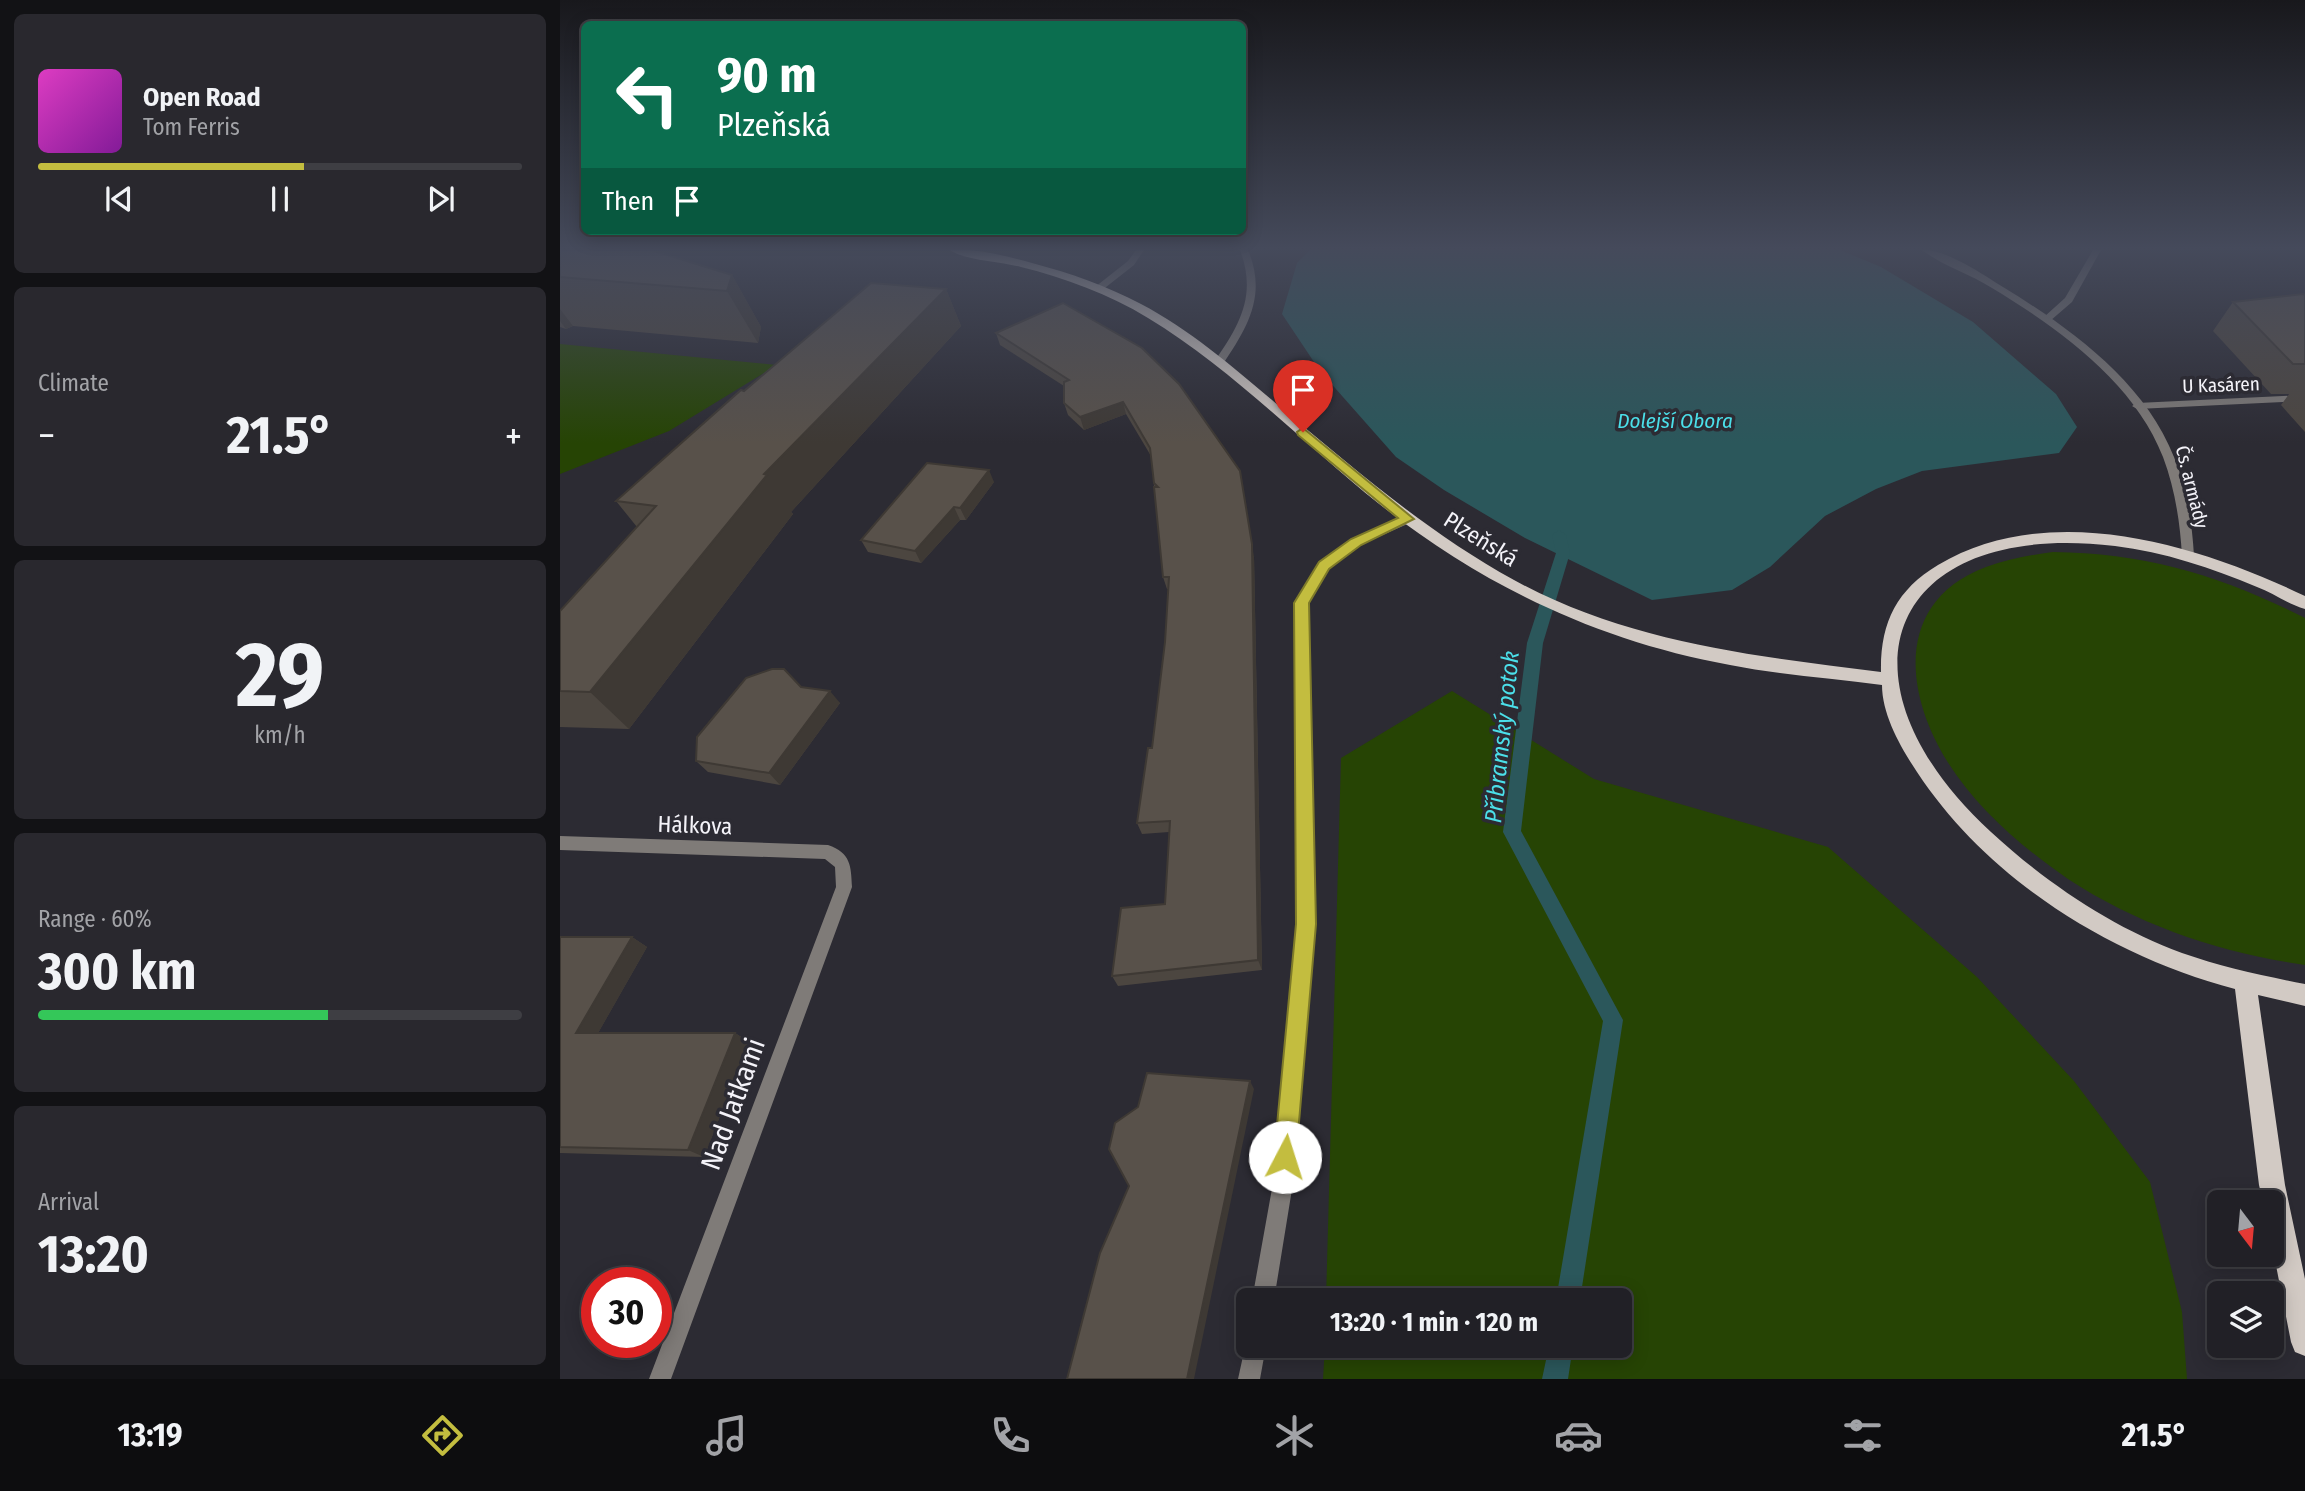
<!DOCTYPE html>
<meta charset="utf-8">
<style>
:root{--surface:#212026;--page:#29282e;--text:#f1f3f6;--muted:#a2a3a7;--line:#3e3e43;--accent:#c3bd3f}
body{margin:0;font-family:"Fira Sans Condensed",sans-serif;background:var(--page);color:var(--text);height:100vh;display:flex;flex-direction:column;font-size:26px;white-space:nowrap}
*{box-sizing:border-box;margin:0}
p{font-size:23px;color:var(--muted)}
.icon{flex:none;width:38px;height:38px;fill:none;stroke:currentColor;stroke-width:2;stroke-linecap:round;stroke-linejoin:round}
.map{position:relative;flex:1;overflow:hidden}
.details{display:flex;flex-direction:column;gap:14px;padding:14px;background:#121215;width:560px}
.details>*{flex:none}
.hud{position:absolute;left:21px;top:21px;width:665px;height:214px;border-radius:10px;box-shadow:0 4px 18px #0003,0 0 0 2px var(--line);background:#0b6e4f;color:#fff;overflow:hidden}
.needle{width:46px;rotate:164deg}
.buttons{position:absolute;left:1647px;top:1190px;display:grid;gap:14px}
.buttons a{display:grid;place-items:center;width:77px;height:77px;border-radius:10px;background:var(--surface);box-shadow:0 4px 18px #0003,0 0 0 2px var(--line);font-size:35px}
.speed{position:absolute;left:21px;top:1267px;display:flex;gap:14px;font-size:35px;font-weight:700;text-align:center}
.speed>*{display:grid;place-content:center;width:91px;height:91px;border-radius:50%;background:var(--surface);box-shadow:0 4px 18px #0003,0 0 0 2px var(--line);line-height:1}
.speed .limit{border:10px solid #d22;background:#fff;color:#111}
.pin{position:absolute;display:grid;place-items:center;width:60px;height:60px;color:#fff;margin:-72px -30px;border-radius:50% 50% 50% 0;rotate:-45deg;box-shadow:0 0 7px #0007}
.pin .icon{rotate:45deg}
.me{position:absolute;width:77px;margin:-38px;rotate:5deg;stroke-linejoin:round;filter:drop-shadow(0 0 5px #0008)}
.turn{display:flex;align-items:center;gap:24px;height:147px;padding:0 21px;font-size:32px}
.turn .icon{width:91px;height:91px;stroke-width:2.5}
.turn b{display:block;font-size:49px;line-height:60px}
.then{display:flex;align-items:center;height:66px;padding:0 21px;background:#0003;gap:14px;font-size:26px}
.big{font-size:52px;font-weight:700;line-height:1.1}
.details .tile{flex:1;display:flex;flex-direction:column;justify-content:center;gap:10px;min-width:0;padding:0 24px;border-radius:10px;background:var(--page)}
.details .dial{align-items:center;gap:0}
.dial b{font-size:91px;line-height:1}
.song{display:flex;align-items:center;gap:21px}
.cover{width:84px;height:84px;border-radius:10px;background:linear-gradient(135deg,hsl(310 70% 55%),hsl(290 70% 35%))}
.played{height:7px;border-radius:4px;background:linear-gradient(90deg,var(--accent) 55%,var(--line) 55%)}
.keys{display:flex;justify-content:space-around;direction:ltr}
.heat{display:flex;justify-content:space-between;align-items:center;font-size:38px;direction:ltr}
.charge{height:10px;border-radius:5px;background:linear-gradient(90deg,#34c759 60%,var(--line) 0)}
.trip{position:absolute;left:676px;top:1288px;width:396px;height:70px;border-radius:10px;background:var(--surface);box-shadow:0 4px 18px #0003,0 0 0 2px var(--line);font-weight:700;line-height:70px;text-align:center}
.tab-bar{display:flex;height:112px;justify-content:space-around;align-items:center;background:#0d0d0f;color:var(--muted)}
.tab-bar .icon{width:49px;height:49px}
.tab-bar .active{color:var(--accent)}
.tab-bar b{font-size:32px;color:var(--text)}
main{display:flex;flex:1;min-height:0}
.map>svg:first-child{display:block}
.green{fill:#264404}
.water{fill:#2b575b}
.lines{fill:none;stroke-linecap:round;stroke-linejoin:round}
.stream{fill:#2b575b;fill-rule:evenodd}
.service{fill:#7f7b78;fill-rule:evenodd}
.minor{fill:#7f7b78;fill-rule:evenodd}
.tertiary{fill:#7f7b78;fill-rule:evenodd}
.primary{fill:#d2cac4;fill-rule:evenodd}
.wall{fill:#4c4640}
.shaded-wall{fill:#3e3934}
.building{fill:#58514a;stroke:#3e3934;stroke-width:2}
.route{fill:#c3bd3f;stroke:#7f7b29;stroke-width:2}
.labels{text-anchor:middle;dominant-baseline:central;stroke-width:7;stroke-linejoin:round;paint-order:stroke}
.far-street-label{font-size:19px;fill:#f4f3f9;stroke:#2c2b33}
.far-water-label{font-size:21px;font-style:italic;fill:#4bdfe9;stroke:#2c2b33}
.street-label{font-size:23px;fill:#f4f3f9;stroke:#2c2b33}
.water-label{font-size:24px;font-style:italic;fill:#4bdfe9;stroke:#2c2b33}
.near-street-label{font-size:28px;fill:#f4f3f9;stroke:#2c2b33}
</style>
<main>
<section class="details">
<div class="tile">
<div class="song"><i class="cover"></i><div><b>Open Road</b><p>Tom Ferris</p></div></div>
<div class="played"></div>
<div class="keys"><svg class="icon" aria-label="previous" viewBox="0 0 24 24"><path d="M18 5L8 12l10 7zM5 5v14"/></svg><svg class="icon" aria-label="pause" viewBox="0 0 24 24"><path d="M8 5v14M16 5v14"/></svg><svg class="icon" aria-label="next" viewBox="0 0 24 24"><path d="M6 5l10 7-10 7zM19 5v14"/></svg></div>
</div>
<div class="tile"><p>Climate</p>
<div class="heat"><a>−</a><b class="big">21.5°</b><a>+</a></div>
</div>
<div class="tile dial"><b>29</b><p>km/h</p></div>
<div class="tile"><p>Range · 60%</p><b class="big">300 km</b><div class="charge"></div></div>
<div class="tile"><p>Arrival</p><b class="big">13:20</b></div>
</section>
<div class="map">
<svg width="1745" height="1379" viewBox="0 0 1745 1379">
<rect width="100%" height="100%" fill="#2c2b33"/>
<path class="green" d="M 0,344 L 217,365 L 109,431 L 0,474 Z
M 1493,552 C 1587,553 1662,576 1745,618 L 1745,965 C 1661,953 1580,926 1508,879 C 1463,848 1416,808 1387,761 C 1344,692 1335,601 1426,567 C 1448,559 1470,555 1493,552 Z
M 892,691 L 1034,779 L 1268,847 L 1417,977 L 1514,1081 L 1590,1182 L 1622,1312 L 1627,1379 L 763,1379 L 765,1346 L 1059,1346 L 1059,1300 L 766,1300 L 781,758 Z"/>
<path class="water" d="M 750,250 L 1280,250 L 1321,267 L 1413,322 L 1496,394 L 1517,427 L 1499,453 L 1362,471 L 1316,489 L 1265,516 L 1210,567 L 1172,590 L 1092,600 L 965,538 L 884,490 L 836,457 L 760,371 L 722,314 L 737,263 Z"/>
<g class="lines">
<path class="stream" d="M 999,530 L 1006,535 L 1010,553 L 983,643 L 961,831 L 1063,1020 L 1020,1300 L 996,1300 L 1043,1021 L 943,832 L 967,643 L 996,553 L 992,535 Z
M 989,1346 L 1013,1346 L 1008,1379 L 982,1379 Z"/>
<path class="service" d="M 576,250 L 584,250 L 574,265 L 541,291 L 535,291 L 535,287 L 568,261 Z
M 680,250 L 688,250 C 707,295 688,327 663,364 L 659,365 L 654,362 C 680,325 697,295 680,250 Z
M 1533,250 L 1541,250 L 1512,302 L 1490,321 L 1484,321 L 1484,317 L 1505,298 Z"/>
<path class="minor" d="M 1745,395 L 1745,401 L 1577,409 L 1572,406 L 1577,403 Z
M 848,515 L 852,516 L 852,522 L 800,545 L 768,569 L 747,603 L 754,924 L 733,1183 L 714,1300 L 692,1300 L 713,1183 L 738,924 L 735,603 L 760,563 L 792,539 Z
M 0,836 L 268,845 C 291,853 291,866 292,887 L 111,1379 L 89,1379 L 276,887 L 275,867 L 265,859 L 0,850 Z
M 687,1338 L 688,1346 L 706,1346 L 700,1379 L 678,1379 Z"/>
<path class="tertiary" d="M 1362,250 C 1384,248 1424,275 1443,287 C 1510,328 1584,381 1614,457 C 1627,489 1632,522 1634,556 L 1632,559 L 1628,560 L 1622,556 C 1620,522 1615,489 1603,457 C 1574,382 1498,328 1432,288 C 1410,274 1381,265 1362,250 Z"/>
<path class="primary" d="M 390,250 C 417,248 446,256 472,263 C 510,273 547,286 581,304 C 634,332 680,373 725,411 C 798,472 870,534 954,580 C 1069,643 1194,656 1321,672 C 1320,624 1336,590 1378,565 C 1490,499 1636,544 1745,596 L 1745,609 C 1728,604 1713,593 1697,587 C 1652,568 1604,552 1555,546 C 1325,519 1267,681 1431,832 C 1485,882 1553,928 1622,953 C 1662,967 1704,976 1745,984 L 1745,1006 L 1698,995 L 1725,1185 L 1745,1279 L 1745,1356 L 1735,1352 L 1731,1342 L 1712,1245 L 1712,1202 L 1703,1202 L 1699,1185 L 1675,989 C 1551,956 1428,880 1357,772 C 1341,748 1322,715 1322,685 C 1271,678 1220,675 1170,665 C 1038,641 923,586 818,503 C 742,442 672,369 588,318 C 549,294 505,278 461,267 C 443,262 403,260 390,250 Z"/>
</g>
<path class="wall" d="M 0,250 L 172,275 L 201,327 L 198,343 L 13,326 L 6,329 L 0,327 Z
M 386,289 L 401,326 L 231,512 L 233,514 L 69,729 L 0,727 L 0,611 L 77,527 L 56,501 L 184,391 Z
M 1745,295 L 1745,432 L 1721,405 L 1729,394 L 1711,394 L 1653,331 L 1673,302 Z
M 503,303 L 694,557 L 702,970 L 558,986 L 552,976 L 605,904 L 609,832 L 582,834 L 577,823 L 592,748 L 605,642 L 608,589 L 607,589 L 603,577 L 591,456 L 566,414 L 524,430 L 508,415 L 504,403 L 504,386 L 440,345 L 436,333 Z
M 434,482 L 406,520 L 400,520 L 361,563 L 308,552 L 301,540 Z
M 241,687 L 280,703 L 220,785 L 148,772 L 136,761 Z
M 0,937 L 72,937 L 87,947 L 38,1033 L 175,1033 L 189,1042 L 144,1157 L 0,1153 Z"/>
<path class="shaded-wall" d="M 172,275 L 201,327 L 198,343 L 167,291 Z
M 386,289 L 401,326 L 231,512 L 233,514 L 69,729 L 30,692 L 204,474 Z
M 0,309 L 13,326 L 6,329 L 0,321 Z
M 563,402 L 566,414 L 524,430 L 520,417 Z
M 429,470 L 434,482 L 406,520 L 400,508 Z
M 680,471 L 694,557 L 702,970 L 698,960 Z
M 394,507 L 400,520 L 361,563 L 355,551 Z
M 270,691 L 280,703 L 220,785 L 209,773 Z
M 72,937 L 87,947 L 33,1042 L 16,1033 Z
M 175,1033 L 189,1042 L 144,1157 L 128,1150 Z
M 690,1081 L 694,1089 L 634,1379 L 627,1379 Z"/>
<path class="building" d="M 0,250 L 91,250 L 172,275 L 167,291 L 0,277 Z
M 311,283 L 386,289 L 204,474 L 207,475 L 30,692 L 0,691 L 0,611 L 96,506 L 56,501 L 181,390 L 184,391 Z
M 1743,294 L 1745,295 L 1745,364 L 1733,364 L 1673,302 Z
M 503,303 L 582,348 L 619,384 L 680,471 L 692,544 L 698,960 L 552,976 L 561,908 L 605,904 L 610,821 L 577,823 L 588,748 L 592,748 L 605,642 L 609,577 L 603,577 L 594,487 L 598,487 L 594,483 L 590,448 L 563,402 L 520,417 L 504,403 L 504,382 L 509,380 L 436,333 Z
M 367,463 L 429,470 L 400,508 L 394,507 L 355,551 L 301,540 Z
M 212,669 L 224,669 L 241,687 L 270,691 L 209,773 L 136,761 L 137,737 L 186,678 Z
M 0,937 L 72,937 L 16,1033 L 175,1033 L 128,1150 L 0,1147 Z
M 587,1073 L 690,1081 L 627,1379 L 507,1379 L 540,1253 L 569,1186 L 549,1149 L 555,1123 L 578,1107 Z"/>
<linearGradient id="sky" x2="0" y2="1"><stop stop-color="#18181c"/><stop offset="0.56" stop-color="#454a5b"/><stop offset="1" stop-color="#454a5b" stop-opacity="0"/></linearGradient>
<rect width="1745" height="443" fill="url(#sky)"/>
<path class="route" d="M 743,428 L 854,519 L 801,545 L 769,569 L 749,603 L 756,924 L 736,1157 L 733,1165 L 725,1168 L 717,1165 L 714,1157 L 736,924 L 734,603 L 759,562 L 791,539 L 838,518 L 738,435 L 737,432 Z"/>
<g class="labels">
<g class="far-street-label">
<text transform="translate(1661 385) rotate(-2)">U Kasáren</text>
<text transform="translate(1632 487) rotate(76)">Čs. armády</text>
</g>
<g class="far-water-label">
<text x="1115" y="421">Dolejší Obora</text>
</g>
<g class="street-label">
<text transform="translate(921 539) rotate(32)">Plzeňská</text>
<text transform="translate(135 825) rotate(2)">Hálkova</text>
</g>
<g class="water-label">
<text transform="translate(942 737) rotate(-84)">Příbramský potok</text>
</g>
<g class="near-street-label">
<text transform="translate(173 1104) rotate(-70)">Nad Jatkami</text>
</g>
</g>
</svg>
<div class="buttons">
<a><svg class="needle" viewBox="-14 -14 28 28"><path d="M0-13l5 13h-10z" fill="#e53935"/><path d="M0 13l5-13h-10z" fill="#a2a3a7"/></svg></a>
<a><svg class="icon" aria-label="layers" viewBox="0 0 24 24"><path d="M12 4l9 5-9 5-9-5zM3 14l9 5 9-5"/></svg></a>
</div>
<div class="speed"><div class="limit">30</div></div>
<div class="pin" style="left:743px;top:432px;background:#d93025"><svg class="icon" aria-label="arrive" viewBox="0 0 24 24"><path d="M6 21V4h12l-3 4 3 4H6"/></svg></div>
<svg class="me" style="left:725px;top:1157px" viewBox="-20 -20 40 40"><circle r="19" fill="#fff"/><path d="M0-13L10 11 0 6-10 11z" fill="#c3bd3f"/></svg>
<div class="trip">13:20 · 1 min · 120 m</div>
<div class="hud">
<div class="turn"><svg class="icon" aria-label="left" viewBox="0 0 24 24"><path d="M17 20v-9H6M10 6l-5 5 5 5"/></svg><div><b>90 m</b>Plzeňská</div></div>
<div class="then">Then<svg class="icon" aria-label="arrive" viewBox="0 0 24 24"><path d="M6 21V4h12l-3 4 3 4H6"/></svg></div>
</div>
</div>
</main>
<nav class="tab-bar">
<b>13:19</b>
<svg class="icon active" aria-label="directions" viewBox="0 0 24 24"><path d="M12 3l9 9-9 9-9-9zM9 14v-3h6M13 9l2 2-2 2"/></svg>
<svg class="icon" aria-label="music" viewBox="0 0 24 24"><path d="M9 18V5l10-2v13"/><circle cx="6" cy="18" r="3"/><circle cx="16" cy="16" r="3"/></svg>
<svg class="icon" aria-label="phone" viewBox="0 0 24 24"><path d="M5 4h4l2 5-3 2q2 4 5 5l2-3 5 2v4C11 20 4 13 5 4z"/></svg>
<svg class="icon" aria-label="climate" viewBox="0 0 24 24"><path d="M12 3v18M4 7l16 10M4 17L20 7"/></svg>
<svg class="icon" aria-label="car" viewBox="0 0 24 24"><path d="M5 17H2v-5l4-1 3-4h7l3 4 3 1v5h-3M9 17h6M6 11h13"/><circle cx="7" cy="17" r="2"/><circle cx="17" cy="17" r="2"/></svg>
<svg class="icon" aria-label="filters" viewBox="0 0 24 24"><path d="M4 7h16M4 17h16"/><circle cx="9" cy="7" r="2"/><circle cx="15" cy="17" r="2"/></svg>
<b>21.5°</b>
</nav>
